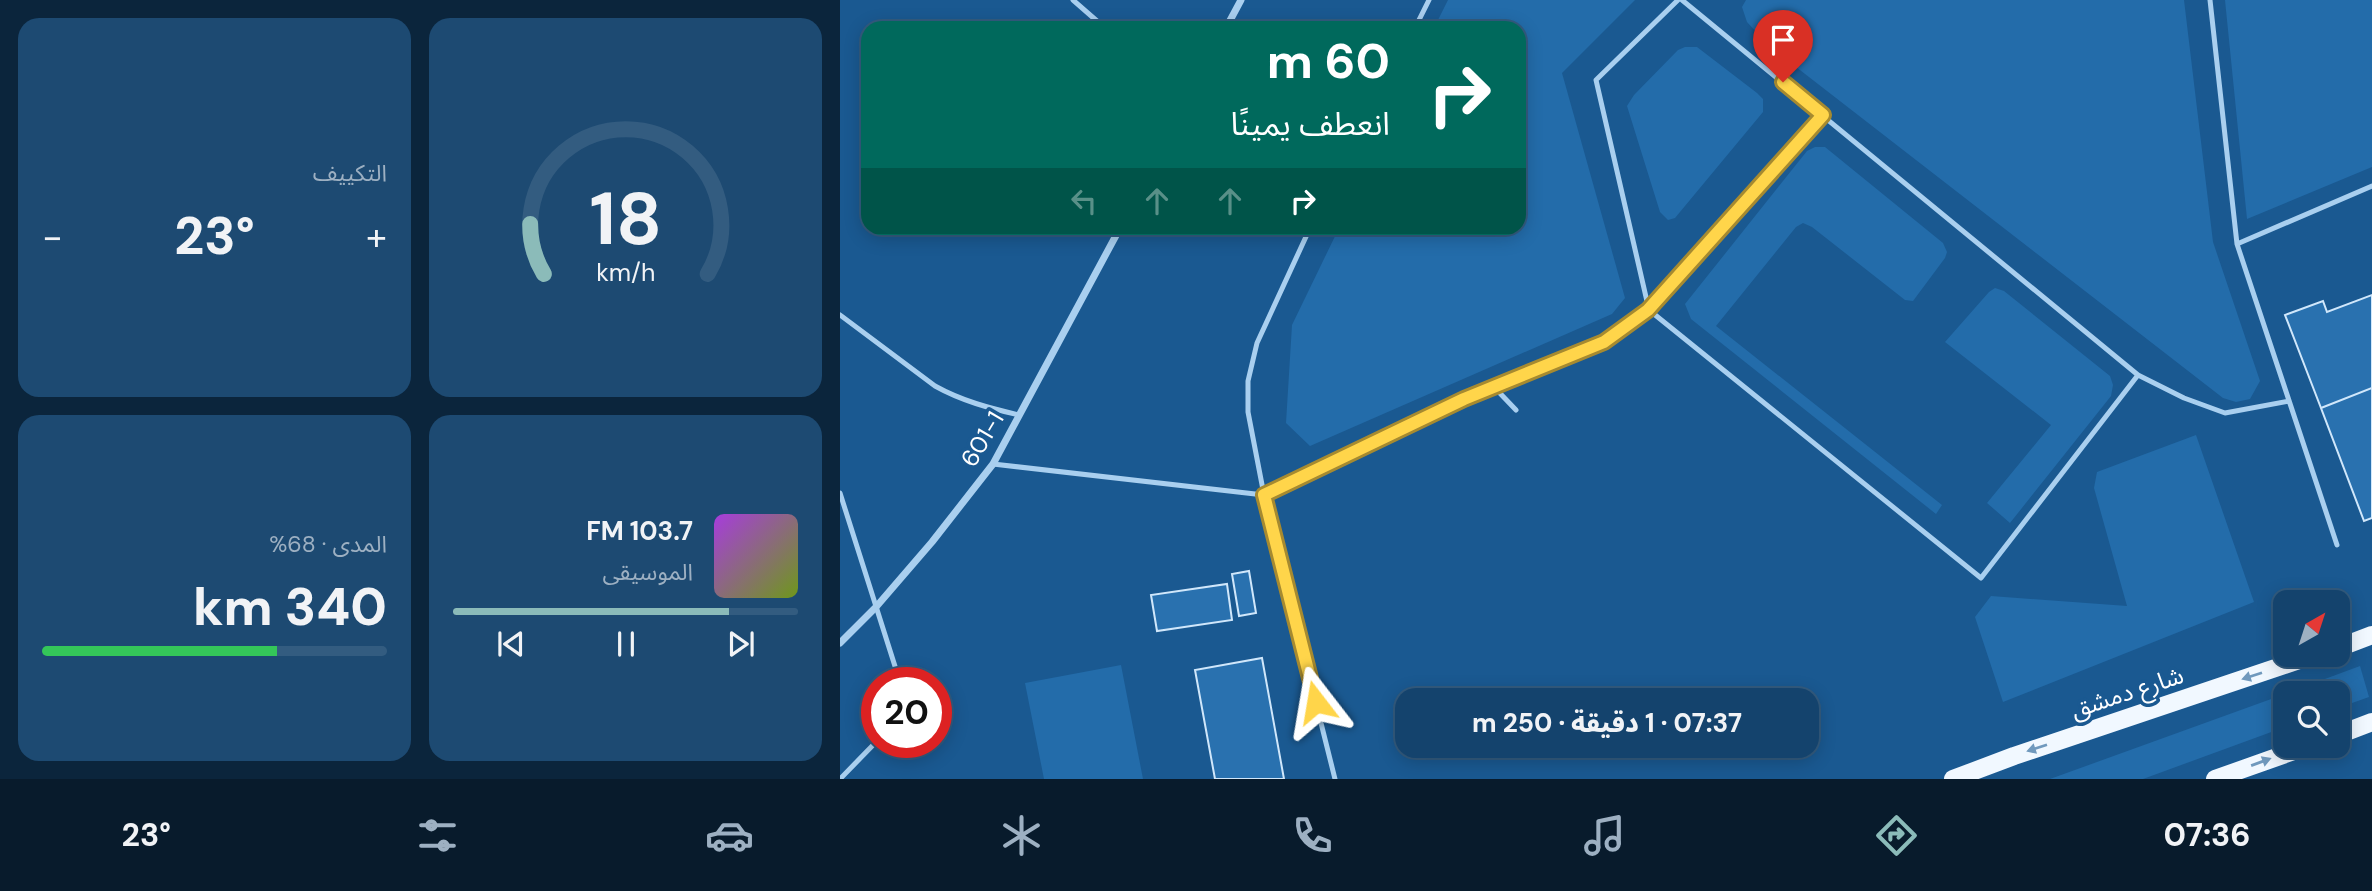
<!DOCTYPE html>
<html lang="ar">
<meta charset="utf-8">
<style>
:root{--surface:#14436d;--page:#1d4a72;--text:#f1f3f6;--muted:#9db0c2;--line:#335c80;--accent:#8bbbb9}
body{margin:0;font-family:"DM Sans","Noto Sans Arabic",sans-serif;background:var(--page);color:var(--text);direction:rtl;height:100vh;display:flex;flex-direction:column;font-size:26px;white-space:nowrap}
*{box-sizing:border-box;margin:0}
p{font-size:23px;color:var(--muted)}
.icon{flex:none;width:38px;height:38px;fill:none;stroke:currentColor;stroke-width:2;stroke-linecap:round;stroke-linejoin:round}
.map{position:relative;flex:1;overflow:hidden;direction:ltr}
.panel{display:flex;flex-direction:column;gap:18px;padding:18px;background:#0b253c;width:840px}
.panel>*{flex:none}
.guide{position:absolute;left:21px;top:21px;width:665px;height:214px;border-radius:21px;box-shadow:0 4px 18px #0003,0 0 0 2px var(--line);direction:rtl;background:#00695c;color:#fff;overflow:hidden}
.needle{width:46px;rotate:39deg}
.controls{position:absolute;left:1433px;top:590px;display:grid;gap:14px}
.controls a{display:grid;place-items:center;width:77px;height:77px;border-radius:14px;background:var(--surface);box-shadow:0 4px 18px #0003,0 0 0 2px var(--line);font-size:35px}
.speed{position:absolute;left:21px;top:667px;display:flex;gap:14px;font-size:35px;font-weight:700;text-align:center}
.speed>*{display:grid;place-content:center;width:91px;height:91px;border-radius:50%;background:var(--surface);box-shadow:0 4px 18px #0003,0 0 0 2px var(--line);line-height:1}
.speed .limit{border:10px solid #d22;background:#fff;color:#111}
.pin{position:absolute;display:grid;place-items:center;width:60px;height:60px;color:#fff;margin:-72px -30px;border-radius:50% 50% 50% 0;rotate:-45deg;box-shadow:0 0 7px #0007}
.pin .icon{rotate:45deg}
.me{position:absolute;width:77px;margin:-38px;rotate:346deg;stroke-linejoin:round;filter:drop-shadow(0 0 5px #0008)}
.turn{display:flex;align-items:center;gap:24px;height:147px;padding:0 21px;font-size:32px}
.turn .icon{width:91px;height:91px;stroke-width:2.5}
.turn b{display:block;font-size:49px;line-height:60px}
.lanes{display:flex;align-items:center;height:66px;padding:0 21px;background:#0003;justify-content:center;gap:35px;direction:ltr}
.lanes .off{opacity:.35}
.big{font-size:52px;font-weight:800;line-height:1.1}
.panel .card{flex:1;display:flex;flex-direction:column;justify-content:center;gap:10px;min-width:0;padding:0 24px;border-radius:21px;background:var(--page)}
.panel .dial{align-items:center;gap:0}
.dial svg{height:182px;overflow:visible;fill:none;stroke:var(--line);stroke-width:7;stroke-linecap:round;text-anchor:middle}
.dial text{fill:var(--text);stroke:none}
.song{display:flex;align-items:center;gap:21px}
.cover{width:84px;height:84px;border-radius:10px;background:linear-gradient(135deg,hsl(280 70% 55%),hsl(80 70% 35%))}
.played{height:7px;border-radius:4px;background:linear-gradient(90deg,var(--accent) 80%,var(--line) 80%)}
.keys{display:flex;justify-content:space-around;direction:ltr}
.heat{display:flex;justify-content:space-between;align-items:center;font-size:38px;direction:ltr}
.charge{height:10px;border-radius:5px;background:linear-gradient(90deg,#34c759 68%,var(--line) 0)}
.panel .tiles{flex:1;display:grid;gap:18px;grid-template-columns:repeat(2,1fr)}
.trip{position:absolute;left:555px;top:688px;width:424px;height:70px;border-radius:21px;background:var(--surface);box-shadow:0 4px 18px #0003,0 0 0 2px var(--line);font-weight:800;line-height:70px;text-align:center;direction:rtl}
.dock{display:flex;height:112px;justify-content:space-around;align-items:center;background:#081b2c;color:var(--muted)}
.dock .icon{width:49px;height:49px}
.dock .on{color:var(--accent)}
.dock b{font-size:32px;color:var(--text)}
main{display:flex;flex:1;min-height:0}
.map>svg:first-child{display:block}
.green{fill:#236caa}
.building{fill:#2971af;stroke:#d0e7fb;stroke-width:2}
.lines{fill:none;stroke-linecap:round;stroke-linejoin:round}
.service{stroke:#a9cfef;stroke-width:5}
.minor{stroke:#a9cfef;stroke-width:7}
.primary{stroke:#f1f8ff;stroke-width:18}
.oneway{fill:#7099bd}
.route-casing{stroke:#a68a30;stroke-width:18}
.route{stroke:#ffd54a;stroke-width:12}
.labels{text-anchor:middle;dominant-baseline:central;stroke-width:7;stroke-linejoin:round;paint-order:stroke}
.street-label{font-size:24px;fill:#fff;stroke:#1a5991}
</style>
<main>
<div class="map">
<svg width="1532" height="779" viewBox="0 0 1532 779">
<rect width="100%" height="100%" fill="#1a5991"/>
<path class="green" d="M 608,0 L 795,0 L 722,73 L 785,298 L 772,314 L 470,446 L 446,423 L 452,325 L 499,228 L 679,228 L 679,28 L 594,28 Z
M 906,0 L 1344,0 L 1373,242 L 1420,381 L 1410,399 L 1396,402 L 1383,398 L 929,46 L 907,22 L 902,7 Z
M 1385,0 L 1532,0 L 1532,167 L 1407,219 Z
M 845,47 L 857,47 L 917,93 L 923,99 L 923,112 L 835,218 L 828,220 L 820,212 L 787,106 L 794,95 L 838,50 Z
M 975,147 L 985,147 L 1103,243 L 1107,252 L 1105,258 L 1073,301 L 1065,300 L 972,227 L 963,223 L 956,227 L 876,326 L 1102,505 L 1096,514 L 851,319 L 845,304 L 967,151 Z
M 1155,288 L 1164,291 L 1270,376 L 1273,385 L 1271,396 L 1170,523 L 1147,503 L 1211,425 L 1105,342 L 1149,292 Z
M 1356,435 L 1414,602 L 1163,702 L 1135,617 L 1151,596 L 1287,606 L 1254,488 L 1257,472 Z
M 281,665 L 303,779 L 204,779 L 185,683 Z
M 1520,666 L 1529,697 L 1498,708 L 1498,693 L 1447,693 Z
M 1445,694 L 1445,727 L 1303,779 L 1210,779 Z"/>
<path class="building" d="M 1532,295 L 1532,388 L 1481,408 L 1445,315 L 1483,301 L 1487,312 Z
M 1532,388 L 1532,518 L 1524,521 L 1481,408 Z
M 409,571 L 416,613 L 399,616 L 392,574 Z
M 387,584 L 392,620 L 317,631 L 311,595 Z
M 422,658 L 444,779 L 375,779 L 355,670 Z"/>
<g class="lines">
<path class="service" d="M 233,0 L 265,28
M 838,0 L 756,80 L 809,310 L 1141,578 L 1298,375
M 842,0 L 1298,375 L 1344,398 L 1385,413 L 1449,401
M 1370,0 L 1397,244 L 1497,545
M 478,28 L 480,24
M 575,28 L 589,0
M 470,228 L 417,343 L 408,381 L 408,412 L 424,495 L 495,779
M 1397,244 L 1532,186
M 0,315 L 95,386 C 122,401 149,408 179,415
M 654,387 L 676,410
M 153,464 L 424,495 L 624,399 L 764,342 L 809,310 L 983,115
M 0,493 L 60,682
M 0,779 L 37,741"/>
<path class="minor" d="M 386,28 L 401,0
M 0,643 L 36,607 L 92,542 L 153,464 L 280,228"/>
<path class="primary" d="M 1498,648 L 1532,635
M 1498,735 L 1532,722
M 1113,779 L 1174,756 L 1477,654
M 1375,779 L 1468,746"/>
</g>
<defs><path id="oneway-solid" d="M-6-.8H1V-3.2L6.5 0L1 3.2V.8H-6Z" transform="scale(1.75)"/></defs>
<g class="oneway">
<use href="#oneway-solid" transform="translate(1412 676) rotate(162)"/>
<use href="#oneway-solid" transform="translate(1197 748) rotate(162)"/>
<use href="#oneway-solid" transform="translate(1421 762) rotate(-20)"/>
</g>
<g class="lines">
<defs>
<path id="route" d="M 476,702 L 424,495 L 624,399 L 764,342 L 808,310 L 983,115 L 943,82"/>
</defs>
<use href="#route" class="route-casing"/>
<use href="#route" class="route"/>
</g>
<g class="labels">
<g class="street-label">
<text transform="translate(142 439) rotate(-59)">601-1</text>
<text transform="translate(1287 692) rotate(-18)">شارع دمشق</text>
</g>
</g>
</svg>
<div class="controls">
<a><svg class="needle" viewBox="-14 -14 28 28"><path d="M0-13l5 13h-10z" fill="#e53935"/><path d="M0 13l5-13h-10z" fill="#9db0c2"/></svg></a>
<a><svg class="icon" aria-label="search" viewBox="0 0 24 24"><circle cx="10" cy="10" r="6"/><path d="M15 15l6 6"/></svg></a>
</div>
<div class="speed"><div class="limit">20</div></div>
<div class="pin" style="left:943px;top:82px;background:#d93025"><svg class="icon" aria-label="arrive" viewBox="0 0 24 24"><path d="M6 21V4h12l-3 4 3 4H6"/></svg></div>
<svg class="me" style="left:476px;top:702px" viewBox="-20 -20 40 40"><path d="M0-17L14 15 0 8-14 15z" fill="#ffd54a" stroke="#fff" stroke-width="4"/></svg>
<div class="trip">07:37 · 1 دقيقة · 250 m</div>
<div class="guide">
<div class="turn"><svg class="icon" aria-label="right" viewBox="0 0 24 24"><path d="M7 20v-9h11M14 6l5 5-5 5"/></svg><div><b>60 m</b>انعطف يمينًا</div></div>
<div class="lanes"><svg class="icon off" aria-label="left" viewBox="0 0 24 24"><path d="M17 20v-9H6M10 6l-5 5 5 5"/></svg><svg class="icon off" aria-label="ahead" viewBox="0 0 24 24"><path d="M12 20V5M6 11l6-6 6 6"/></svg><svg class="icon off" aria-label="ahead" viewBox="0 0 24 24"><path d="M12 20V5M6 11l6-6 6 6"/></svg><svg class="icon" aria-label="right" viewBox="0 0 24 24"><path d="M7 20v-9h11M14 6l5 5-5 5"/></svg></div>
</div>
</div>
<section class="panel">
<div class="tiles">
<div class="card dial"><svg viewBox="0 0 100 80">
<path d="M14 69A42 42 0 1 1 86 69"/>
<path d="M14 69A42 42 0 0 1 8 47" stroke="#8bbbb9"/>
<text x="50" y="56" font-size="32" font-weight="700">18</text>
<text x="50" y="72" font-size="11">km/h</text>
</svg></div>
<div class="card"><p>التكييف</p>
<div class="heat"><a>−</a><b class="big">23°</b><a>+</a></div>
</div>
<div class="card">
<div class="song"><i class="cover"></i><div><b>103.7 FM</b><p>الموسيقى</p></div></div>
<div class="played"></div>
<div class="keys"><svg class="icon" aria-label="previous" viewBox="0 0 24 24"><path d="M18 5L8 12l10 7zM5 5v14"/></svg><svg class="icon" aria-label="pause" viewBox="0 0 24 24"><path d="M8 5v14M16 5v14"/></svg><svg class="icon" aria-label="next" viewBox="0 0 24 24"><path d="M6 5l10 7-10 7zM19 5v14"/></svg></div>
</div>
<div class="card"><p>المدى · 68%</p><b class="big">340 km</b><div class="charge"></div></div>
</div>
</section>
</main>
<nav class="dock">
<b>07:36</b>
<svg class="icon on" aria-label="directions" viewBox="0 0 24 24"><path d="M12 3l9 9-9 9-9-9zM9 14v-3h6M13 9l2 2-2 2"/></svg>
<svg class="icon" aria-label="music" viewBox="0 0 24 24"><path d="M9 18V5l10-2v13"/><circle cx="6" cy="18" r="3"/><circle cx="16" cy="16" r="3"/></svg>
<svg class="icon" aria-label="phone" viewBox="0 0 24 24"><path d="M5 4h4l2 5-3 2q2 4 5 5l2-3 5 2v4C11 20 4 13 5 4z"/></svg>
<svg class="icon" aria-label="climate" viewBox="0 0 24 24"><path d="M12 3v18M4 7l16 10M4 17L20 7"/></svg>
<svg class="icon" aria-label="car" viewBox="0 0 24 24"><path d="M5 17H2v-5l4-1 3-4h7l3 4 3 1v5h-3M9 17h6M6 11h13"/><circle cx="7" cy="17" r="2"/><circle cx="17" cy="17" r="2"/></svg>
<svg class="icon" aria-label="filters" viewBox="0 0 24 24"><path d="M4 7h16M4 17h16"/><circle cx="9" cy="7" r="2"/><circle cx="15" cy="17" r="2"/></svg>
<b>23°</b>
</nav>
